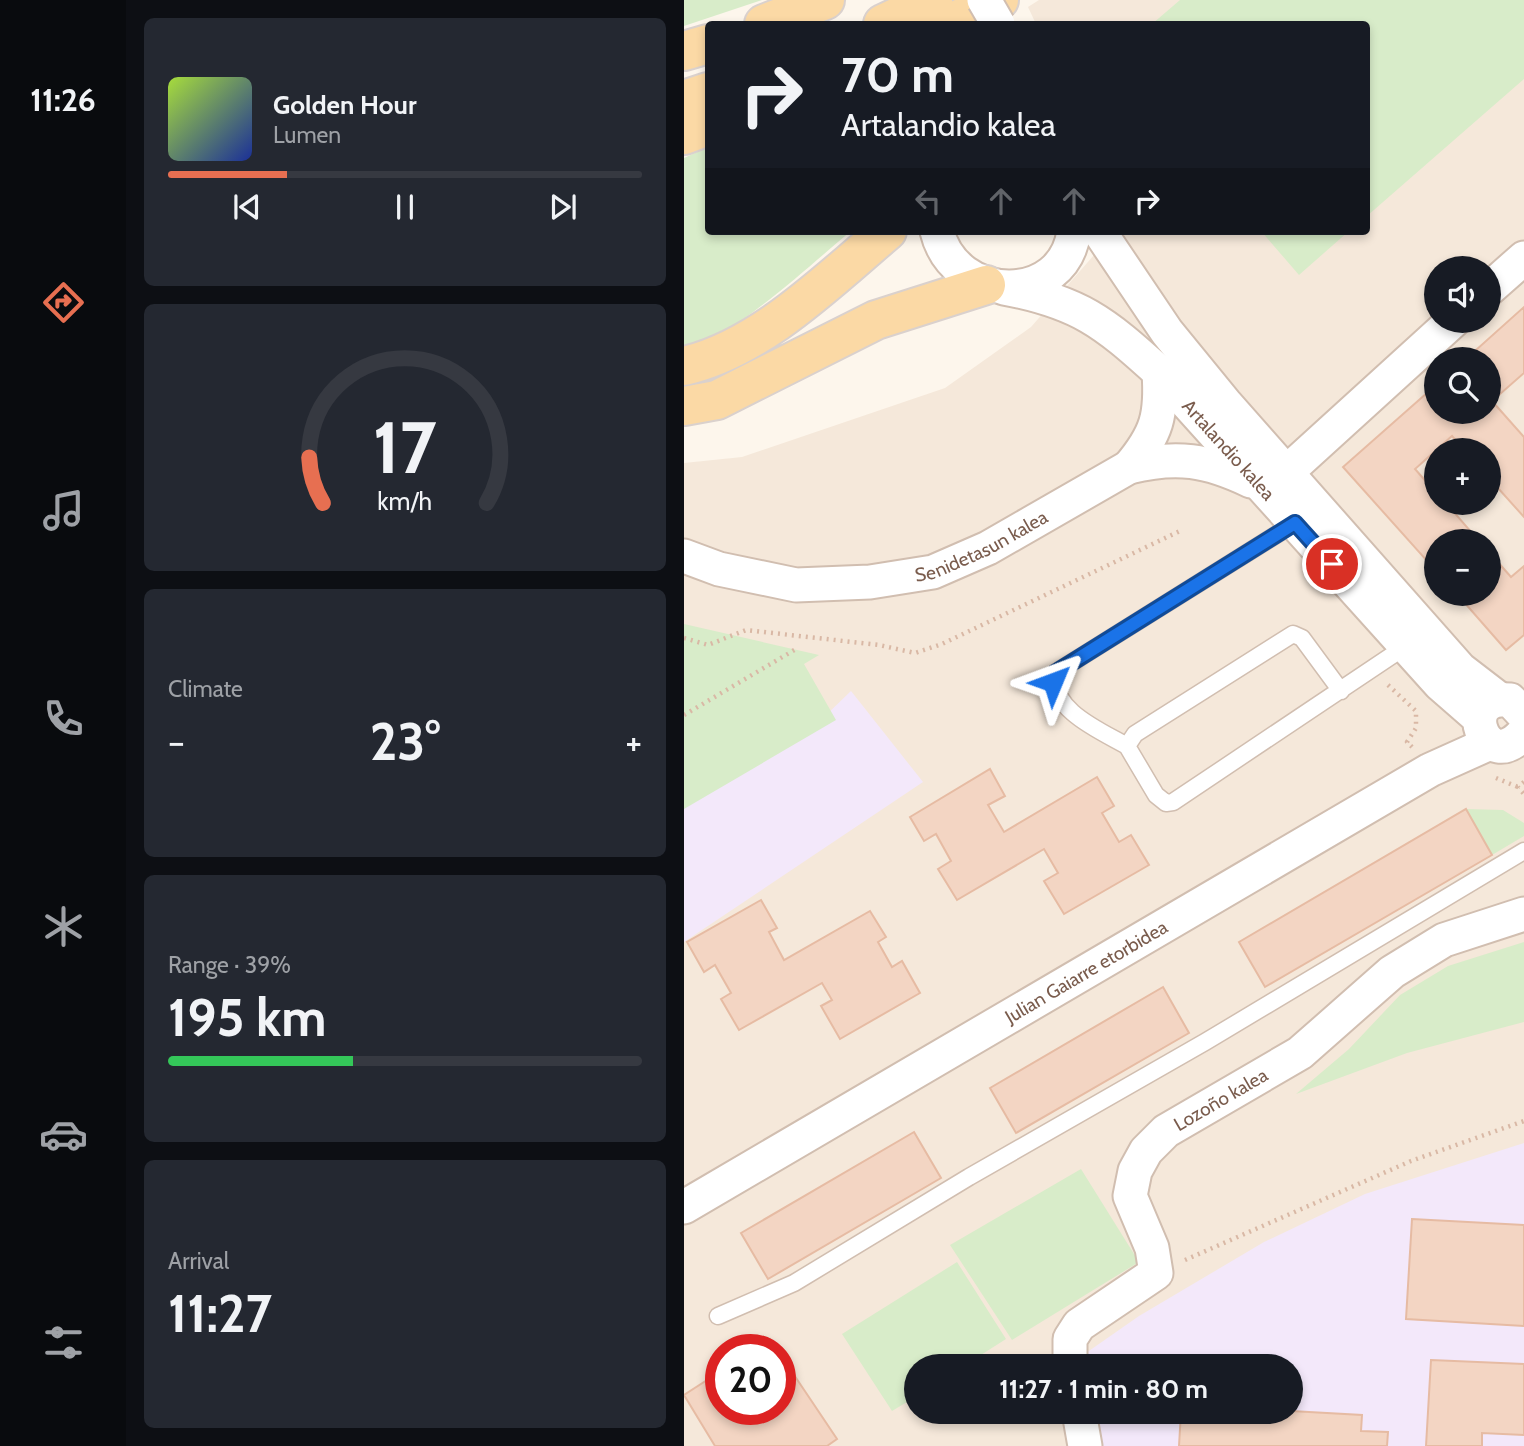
<!DOCTYPE html>
<meta charset="utf-8">
<style>
:root{--surface:#171b24;--page:#242831;--text:#f1f3f6;--muted:#9ea1a6;--line:#363941;--accent:#e76f51}
body{margin:0;font-family:Cabin,sans-serif;background:var(--page);color:var(--text);height:100vh;display:flex;flex-direction:column;font-size:26px;white-space:nowrap}
*{box-sizing:border-box;margin:0}
p{font-size:23px;color:var(--muted)}
.icon{flex:none;width:38px;height:38px;fill:none;stroke:currentColor;stroke-width:2;stroke-linecap:round;stroke-linejoin:round}
.map{position:relative;flex:1;overflow:hidden}
.side{display:flex;flex-direction:column;gap:18px;padding:18px;background:#0d0f14;width:558px}
.side>*{flex:none}
.hud{position:absolute;left:21px;top:21px;width:665px;height:214px;border-radius:7px;box-shadow:0 4px 10px #0003;background:#171b24;color:var(--text);overflow:hidden}
.tools{position:absolute;left:740px;top:256px;display:grid;gap:14px}
.tools a{display:grid;place-items:center;width:77px;height:77px;border-radius:50%;background:var(--surface);box-shadow:0 4px 10px #0003;font-size:35px}
.speed{position:absolute;left:21px;top:1334px;display:flex;gap:14px;font-size:35px;font-weight:700;text-align:center}
.speed>*{display:grid;place-content:center;width:91px;height:91px;border-radius:50%;background:var(--surface);box-shadow:0 4px 10px #0003;line-height:1}
.speed .limit{border:10px solid #d22;background:#fff;color:#111}
.pin{position:absolute;display:grid;place-items:center;width:60px;height:60px;color:#fff;margin:-30px;border:4px solid #fff;border-radius:50%;box-shadow:0 2px 7px #0007}
.me{position:absolute;width:77px;margin:-38px;rotate:46deg;stroke-linejoin:round;filter:drop-shadow(0 0 5px #0008)}
.turn{display:flex;align-items:center;gap:24px;height:147px;padding:0 21px;font-size:32px}
.turn .icon{width:91px;height:91px;stroke-width:2.5}
.turn b{display:block;font-size:49px;line-height:60px}
.lanes{display:flex;align-items:center;height:66px;padding:0 21px;background:#0003;justify-content:center;gap:35px;direction:ltr}
.lanes .off{opacity:.35}
.big{font-size:52px;font-weight:700;line-height:1.1}
.side .card{flex:1;display:flex;flex-direction:column;justify-content:center;gap:10px;min-width:0;padding:0 24px;border-radius:10px;background:var(--page)}
.side .dial{align-items:center;gap:0}
.dial svg{height:182px;overflow:visible;fill:none;stroke:var(--line);stroke-width:7;stroke-linecap:round;text-anchor:middle}
.dial text{fill:var(--text);stroke:none}
.song{display:flex;align-items:center;gap:21px}
.cover{width:84px;height:84px;border-radius:10px;background:linear-gradient(135deg,hsl(80 70% 55%),hsl(230 70% 35%))}
.played{height:7px;border-radius:4px;background:linear-gradient(90deg,var(--accent) 25%,var(--line) 25%)}
.keys{display:flex;justify-content:space-around;direction:ltr}
.heat{display:flex;justify-content:space-between;align-items:center;font-size:38px;direction:ltr}
.charge{height:10px;border-radius:5px;background:linear-gradient(90deg,#34c759 39%,var(--line) 0)}
.trip{position:absolute;left:220px;top:1354px;width:399px;height:70px;border-radius:35px;background:var(--surface);box-shadow:0 4px 10px #0003;font-weight:700;line-height:70px;text-align:center}
main{display:flex;flex:1;min-height:0}
.tabs{display:flex;flex-direction:column;width:126px;justify-content:space-around;align-items:center;background:#090b0e;color:var(--muted)}
.tabs .icon{width:49px;height:49px}
.tabs .on{color:var(--accent)}
.tabs b{font-size:32px;color:var(--text)}
.map>svg:first-child{display:block}
.residential{fill:#f5e8da;fill-rule:evenodd}
.education{fill:#f3e8fa}
.green{fill:#d8ecc9}
.building{fill:#f3d5c3;stroke:#e6bba3;stroke-width:2}
.lines{fill:none;stroke-linecap:round;stroke-linejoin:round}
.service-casing{stroke:#d1beb0;stroke-width:19}
.minor-casing{stroke:#d1beb0;stroke-width:37}
.primary-casing{stroke:#dad1cd;stroke-width:42}
.path{stroke:#d9b8a5;stroke-width:4.5;stroke-dasharray:2 5;stroke-linecap:butt}
.service{stroke:#fff;stroke-width:16}
.minor{stroke:#fff;stroke-width:33}
.primary{stroke:#fbd9a5;stroke-width:38}
.minor-bridge-casing{stroke:#d1beb0;stroke-width:37;stroke-linecap:butt}
.minor-bridge{stroke:#fff;stroke-width:33}
.route-casing{stroke:#114b97;stroke-width:18}
.route{stroke:#1a73e8;stroke-width:12}
.labels{text-anchor:middle;dominant-baseline:central;stroke-width:6;stroke-linejoin:round;paint-order:stroke}
.street-label{font-size:19px;fill:#7a5c4d;stroke:#fffaf3}
</style>
<main>
<nav class="tabs">
<b>11:26</b>
<svg class="icon on" aria-label="directions" viewBox="0 0 24 24"><path d="M12 3l9 9-9 9-9-9zM9 14v-3h6M13 9l2 2-2 2"/></svg>
<svg class="icon" aria-label="music" viewBox="0 0 24 24"><path d="M9 18V5l10-2v13"/><circle cx="6" cy="18" r="3"/><circle cx="16" cy="16" r="3"/></svg>
<svg class="icon" aria-label="phone" viewBox="0 0 24 24"><path d="M5 4h4l2 5-3 2q2 4 5 5l2-3 5 2v4C11 20 4 13 5 4z"/></svg>
<svg class="icon" aria-label="climate" viewBox="0 0 24 24"><path d="M12 3v18M4 7l16 10M4 17L20 7"/></svg>
<svg class="icon" aria-label="car" viewBox="0 0 24 24"><path d="M5 17H2v-5l4-1 3-4h7l3 4 3 1v5h-3M9 17h6M6 11h13"/><circle cx="7" cy="17" r="2"/><circle cx="17" cy="17" r="2"/></svg>
<svg class="icon" aria-label="filters" viewBox="0 0 24 24"><path d="M4 7h16M4 17h16"/><circle cx="9" cy="7" r="2"/><circle cx="15" cy="17" r="2"/></svg>
</nav>
<section class="side">
<div class="card">
<div class="song"><i class="cover"></i><div><b>Golden Hour</b><p>Lumen</p></div></div>
<div class="played"></div>
<div class="keys"><svg class="icon" aria-label="previous" viewBox="0 0 24 24"><path d="M18 5L8 12l10 7zM5 5v14"/></svg><svg class="icon" aria-label="pause" viewBox="0 0 24 24"><path d="M8 5v14M16 5v14"/></svg><svg class="icon" aria-label="next" viewBox="0 0 24 24"><path d="M6 5l10 7-10 7zM19 5v14"/></svg></div>
</div>
<div class="card dial"><svg viewBox="0 0 100 80">
<path d="M14 69A42 42 0 1 1 86 69"/>
<path d="M14 69A42 42 0 0 1 8 49" stroke="#e76f51"/>
<text x="50" y="56" font-size="32" font-weight="700">17</text>
<text x="50" y="72" font-size="11">km/h</text>
</svg></div>
<div class="card"><p>Climate</p>
<div class="heat"><a>−</a><b class="big">23°</b><a>+</a></div>
</div>
<div class="card"><p>Range · 39%</p><b class="big">195 km</b><div class="charge"></div></div>
<div class="card"><p>Arrival</p><b class="big">11:27</b></div>
</section>
<div class="map">
<svg width="840" height="1446" viewBox="0 0 840 1446">
<rect width="100%" height="100%" fill="#fdf6ec"/>
<path class="residential" d="M 355,0 L 840,0 L 840,1446 L 0,1446 L 0,463 L 58,457 L 261,388 L 347,327 L 431,231 L 682,231 L 682,24 L 352,24 L 344,7 ZM 752,268 L 805,268 L 805,320 L 752,320 ZM 752,359 L 805,359 L 805,411 L 752,411 ZM 752,450 L 805,450 L 805,502 L 752,502 ZM 752,541 L 805,541 L 805,593 L 752,593 ZM 37,1349 L 96,1349 L 96,1409 L 37,1409 ZM 233,1367 L 607,1367 L 607,1412 L 233,1412 Z"/>
<path class="education" d="M 167,691 L 239,782 L 0,942 L 0,734 L 138,719 Z
M 840,1143 L 840,1446 L 419,1446 L 413,1412 L 607,1412 L 607,1367 L 405,1367 L 402,1353 L 455,1316 L 580,1242 L 681,1194 Z"/>
<path class="green" d="M 0,0 L 78,0 L 0,26 Z
M 496,0 L 840,0 L 840,79 L 683,216 L 682,24 L 468,24 Z
M 24,147 L 24,231 L 167,231 C 127,264 48,339 0,350 L 0,158 Z
M 577,231 L 665,231 L 615,275 Z
M 0,624 L 135,655 L 120,664 L 152,720 L 0,809 Z
M 782,809 L 819,810 L 840,823 L 840,836 L 808,855 Z
M 840,942 L 840,1022 L 723,1053 L 612,1094 L 665,1049 L 716,995 L 764,966 Z
M 397,1169 L 455,1262 L 328,1340 L 266,1245 Z
M 273,1262 L 322,1339 L 278,1367 L 233,1367 L 233,1396 L 208,1411 L 158,1334 Z"/>
<path class="building" d="M 840,307 L 840,373 L 808,401 L 840,437 L 840,517 L 805,478 L 805,450 L 780,450 L 768,436 L 731,469 L 752,493 L 752,502 L 761,502 L 795,541 L 752,541 L 752,571 L 659,467 L 752,385 L 752,411 L 805,411 L 805,359 L 782,359 Z
M 805,552 L 827,577 L 840,566 L 840,635 L 822,650 L 772,593 L 805,593 Z
M 306,769 L 321,796 L 304,805 L 320,832 L 413,777 L 430,806 L 418,813 L 435,842 L 447,835 L 465,865 L 380,914 L 360,881 L 374,873 L 360,849 L 273,900 L 254,869 L 267,861 L 252,834 L 240,841 L 226,817 Z
M 782,809 L 808,855 L 581,987 L 555,942 Z
M 77,900 L 93,928 L 85,932 L 100,960 L 186,911 L 202,937 L 194,942 L 208,967 L 218,961 L 236,993 L 156,1039 L 137,1006 L 148,1000 L 138,983 L 55,1030 L 37,999 L 47,993 L 31,965 L 20,972 L 3,942 Z
M 479,987 L 505,1033 L 332,1133 L 306,1088 Z
M 230,1132 L 257,1178 L 84,1279 L 57,1233 Z
M 728,1219 L 840,1225 L 840,1326 L 722,1319 Z
M 86,1339 L 93,1349 L 69,1349 Z
M 96,1354 L 153,1439 L 143,1446 L 31,1446 L 0,1395 L 37,1371 L 37,1409 L 96,1409 Z
M 747,1360 L 840,1364 L 840,1435 L 798,1433 L 798,1446 L 742,1446 Z
M 607,1411 L 678,1415 L 677,1431 L 704,1432 L 703,1446 L 495,1446 L 497,1412 Z"/>
<g class="lines">
<defs>
<path id="service" d="M 657,691 L 618,638 L 609,634 L 451,734 L 443,746 L 472,795 L 482,803 L 489,802 L 722,646
M 443,746 C 417,731 365,710 371,673 L 611,523
M 34,1316 L 110,1283 L 285,1177 L 521,1042 L 840,851"/>
<g id="minor">
<path d="M 253,231 C 271,304 380,307 390,231"/>
<path d="M 415,231 L 483,332 L 541,403 L 776,669 L 815,699"/>
<path id="s1" d="M 320,288 C 395,302 420,322 475,372 L 756,684 L 795,718"/>
<path d="M 805,289 L 840,258"/>
<path d="M 445,467 C 473,434 478,415 475,372"/>
<path d="M 604,471 L 770,320"/>
<path id="s2" d="M 0,556 L 35,569 L 112,585 L 186,582 L 249,572 L 304,548 L 445,467 C 493,455 523,460 567,481"/>
<path d="M 840,715 L 826,700 C 770,694 802,779 840,732"/>
<path id="s3" d="M 0,1207 L 746,770 L 806,743"/>
<path id="s4" d="M 386,1367 L 386,1339 L 395,1325 L 472,1273 L 468,1248 L 446,1196 L 451,1171 L 462,1151 L 482,1131 L 616,1053 L 708,972 L 760,940 L 840,914"/>
<path d="M 395,1412 L 401,1446"/>
</g>
<path id="primary" d="M 80,24 L 141,0
M 199,24 L 249,0
M 265,24 L 315,0
M 0,51 L 24,44
M 0,100 L 24,92
M 0,135 L 24,126
M 0,366 C 76,349 145,280 203,231
M 0,406 L 33,400 L 192,320 L 302,285"/>
</defs>
<use href="#service" class="service-casing"/>
<use href="#minor" class="minor-casing"/>
<use href="#primary" class="primary-casing"/>
<path class="path" d="M 0,638 L 24,645 L 62,630 L 195,645 L 231,653 L 258,644 L 496,531
M 704,685 L 732,711 L 732,728 L 723,742 L 728,747
M 0,715 L 112,649
M 812,778 L 834,787
M 840,782 L 834,787 L 840,794
M 501,1260 L 727,1161 L 840,1121"/>
<use href="#service" class="service"/>
<use href="#minor" class="minor"/>
<use href="#primary" class="primary"/>
<defs>
<path id="minor-bridge" d="M 300,0 L 314,24"/>
</defs>
<use href="#minor-bridge" class="minor-bridge-casing"/>
<use href="#minor-bridge" class="minor-bridge"/>
</g>
<g class="lines">
<defs>
<path id="route" d="M 369,682 L 371,673 L 611,523 L 648,564"/>
</defs>
<use href="#route" class="route-casing"/>
<use href="#route" class="route"/>
</g>
<g class="labels">
<g class="street-label">
<text stroke="none"><textPath href="#s1" startOffset="284">Artalandio kalea</textPath></text>
<text stroke="none"><textPath href="#s2" startOffset="308">Senidetasun kalea</textPath></text>
<text stroke="none"><textPath href="#s3" startOffset="466">Julian Gaiarre etorbidea</textPath></text>
<text stroke="none"><textPath href="#s4" startOffset="359">Lozoño kalea</textPath></text>
</g>
</g>
</svg>
<div class="tools">
<a><svg class="icon" aria-label="sound" viewBox="0 0 24 24"><path d="M4 9h4l5-4v14l-5-4H4zM17 9q2 3 0 6"/></svg></a>
<a><svg class="icon" aria-label="search" viewBox="0 0 24 24"><circle cx="10" cy="10" r="6"/><path d="M15 15l6 6"/></svg></a>
<a>+</a>
<a>−</a>
</div>
<div class="speed"><div class="limit">20</div></div>
<div class="pin" style="left:648px;top:564px;background:#d93025"><svg class="icon" aria-label="arrive" viewBox="0 0 24 24"><path d="M6 21V4h12l-3 4 3 4H6"/></svg></div>
<svg class="me" style="left:369px;top:682px" viewBox="-20 -20 40 40"><path d="M0-17L14 15 0 8-14 15z" fill="#1a73e8" stroke="#fff" stroke-width="4"/></svg>
<div class="trip">11:27 · 1 min · 80 m</div>
<div class="hud">
<div class="turn"><svg class="icon" aria-label="right" viewBox="0 0 24 24"><path d="M7 20v-9h11M14 6l5 5-5 5"/></svg><div><b>70 m</b>Artalandio kalea</div></div>
<div class="lanes"><svg class="icon off" aria-label="left" viewBox="0 0 24 24"><path d="M17 20v-9H6M10 6l-5 5 5 5"/></svg><svg class="icon off" aria-label="ahead" viewBox="0 0 24 24"><path d="M12 20V5M6 11l6-6 6 6"/></svg><svg class="icon off" aria-label="ahead" viewBox="0 0 24 24"><path d="M12 20V5M6 11l6-6 6 6"/></svg><svg class="icon" aria-label="right" viewBox="0 0 24 24"><path d="M7 20v-9h11M14 6l5 5-5 5"/></svg></div>
</div>
</div>
</main>
